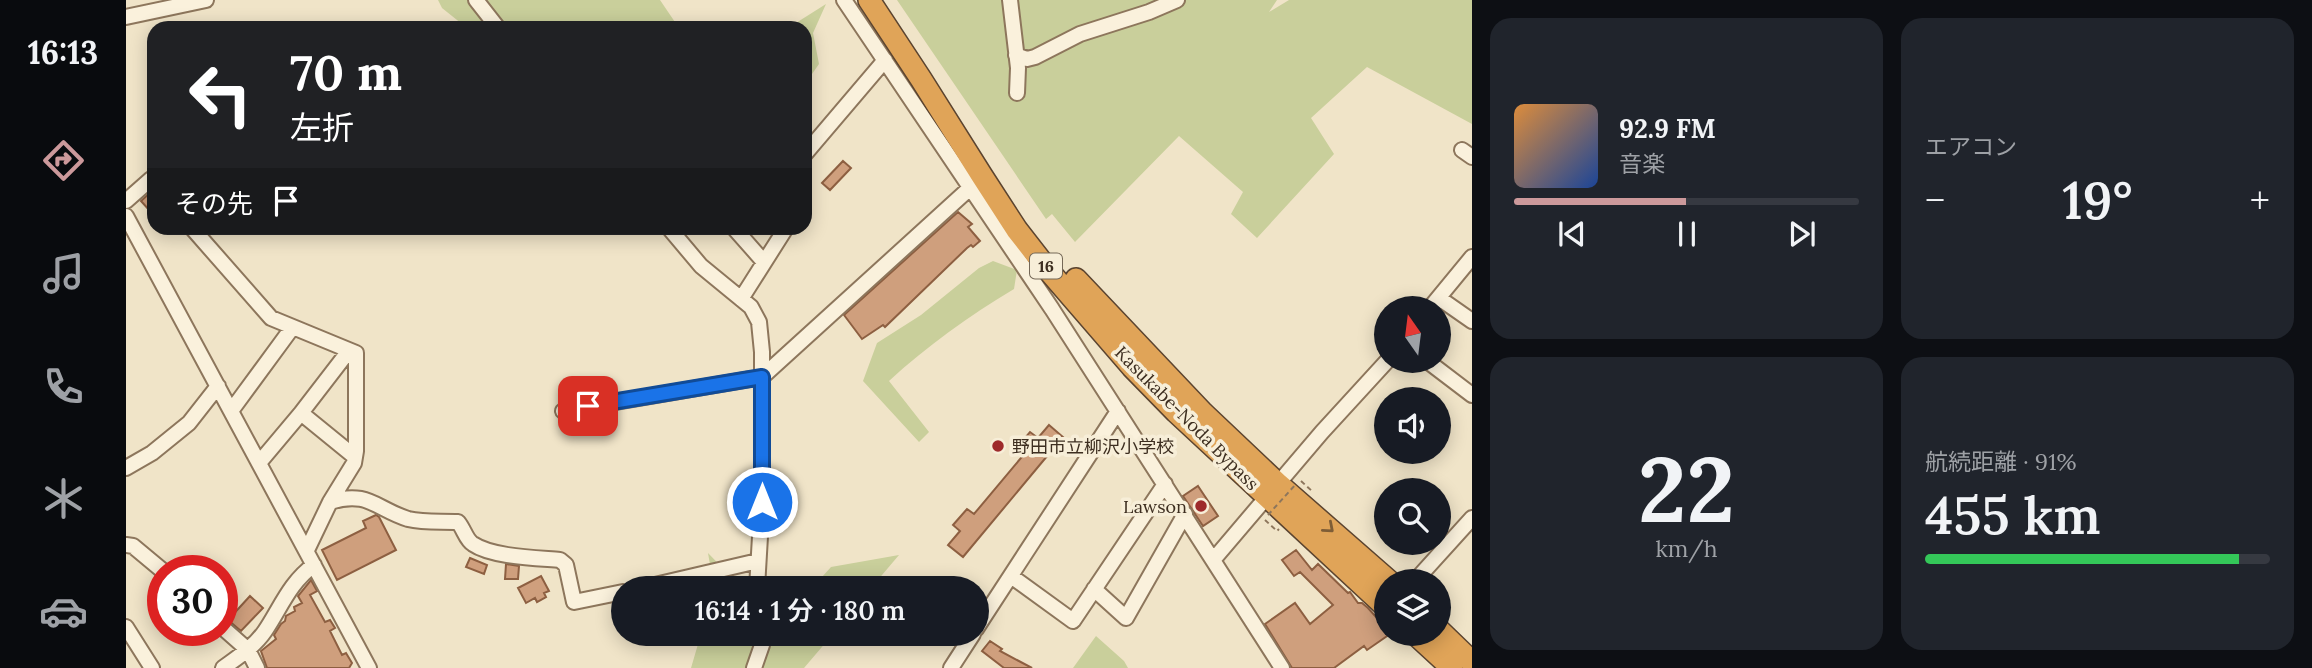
<!DOCTYPE html>
<html lang="ja">
<meta charset="utf-8">
<style>
:root{--surface:#171b24;--page:#20242c;--text:#f1f3f6;--muted:#9ea1a6;--line:#363941;--accent:#cc999b}
body{margin:0;font-family:Lora,"Noto Sans JP",serif;background:var(--page);color:var(--text);height:100vh;display:flex;flex-direction:column;font-size:26px;white-space:nowrap}
*{box-sizing:border-box;margin:0}
p{font-size:23px;color:var(--muted)}
.icon{flex:none;width:38px;height:38px;fill:none;stroke:currentColor;stroke-width:2;stroke-linecap:round;stroke-linejoin:round}
.map{position:relative;flex:1;overflow:hidden}
.details{display:flex;flex-direction:column;gap:18px;padding:18px;background:#0d0f14;width:840px}
.details>*{flex:none}
.top-card{position:absolute;left:21px;top:21px;width:665px;height:214px;border-radius:21px;box-shadow:0 4px 18px #0003;background:#202124;color:#fff;overflow:hidden}
.needle{width:46px;rotate:346deg}
.fabs{position:absolute;left:1248px;top:296px;display:grid;gap:14px}
.fabs a{display:grid;place-items:center;width:77px;height:77px;border-radius:50%;background:var(--surface);box-shadow:0 4px 18px #0003;font-size:35px}
.speed{position:absolute;left:21px;top:555px;display:flex;gap:14px;font-size:35px;font-weight:700;text-align:center}
.speed>*{display:grid;place-content:center;width:91px;height:91px;border-radius:50%;background:var(--surface);box-shadow:0 4px 18px #0003;line-height:1}
.speed .limit{border:10px solid #d22;background:#fff;color:#111}
.pin{position:absolute;display:grid;place-items:center;width:60px;height:60px;color:#fff;margin:-30px;border-radius:14px;box-shadow:0 4px 10px #0006}
.me{position:absolute;width:77px;margin:-38px;rotate:0deg;stroke-linejoin:round;filter:drop-shadow(0 0 5px #0008)}
.turn{display:flex;align-items:center;gap:24px;height:147px;padding:0 28px;font-size:32px}
.turn .icon{width:91px;height:91px;stroke-width:2.5}
.turn b{display:block;font-size:49px;line-height:60px}
.then{display:flex;align-items:center;height:66px;padding:0 28px;background:#0003;gap:14px;font-size:26px}
.big{font-size:52px;font-weight:600;line-height:1.1}
.details .tile{flex:1;display:flex;flex-direction:column;justify-content:center;gap:10px;min-width:0;padding:0 24px;border-radius:21px;background:var(--page)}
.details .dial{align-items:center;gap:0}
.dial b{font-size:91px;line-height:1}
.song{display:flex;align-items:center;gap:21px}
.cover{width:84px;height:84px;border-radius:10px;background:linear-gradient(135deg,hsl(30 70% 55%),hsl(220 70% 35%))}
.played{height:7px;border-radius:4px;background:linear-gradient(90deg,var(--accent) 50%,var(--line) 50%)}
.keys{display:flex;justify-content:space-around;direction:ltr}
.heat{display:flex;justify-content:space-between;align-items:center;font-size:38px;direction:ltr}
.charge{height:10px;border-radius:5px;background:linear-gradient(90deg,#34c759 91%,var(--line) 0)}
.details .tiles{flex:1;display:grid;gap:18px;grid-template-columns:repeat(2,1fr)}
.trip{position:absolute;left:485px;top:576px;width:378px;height:70px;border-radius:35px;background:var(--surface);box-shadow:0 4px 18px #0003;font-weight:600;line-height:70px;text-align:center}
main{display:flex;flex:1;min-height:0}
.tabs{display:flex;flex-direction:column;width:126px;justify-content:space-around;align-items:center;background:#090b0e;color:var(--muted)}
.tabs .icon{width:49px;height:49px}
.tabs .current{color:var(--accent)}
.tabs b{font-size:32px;color:var(--text)}
.map>svg:first-child{display:block}
.green{fill:#c9cf9b}
.building{fill:#cf9f7d;stroke:#8d5f41;stroke-width:2}
.lines{fill:none;stroke-linecap:round;stroke-linejoin:round}
.minor-casing{stroke:#8d765c;stroke-width:18}
.highway-casing{stroke:#5b4430;stroke-width:24}
.path{stroke:#8d765c;stroke-width:2;stroke-dasharray:5 3.5;stroke-linecap:butt}
.minor{stroke:#faf1dc;stroke-width:14}
.highway{stroke:#e0a458;stroke-width:21}
.path-bridge{stroke:#8d765c;stroke-width:2;stroke-dasharray:5 3.5;stroke-linecap:butt}
.oneway{stroke:#7e5d36}
.route-casing{stroke:#114b97;stroke-width:18}
.route{stroke:#1a73e8;stroke-width:12}
.poi-dot{fill:#9e2a2b;stroke:#f7eed8;stroke-width:2.5}
.labels{text-anchor:middle;dominant-baseline:central;stroke-width:7;stroke-linejoin:round;paint-order:stroke}
.shield{fill:#f7eed8;stroke:#756857;stroke-width:2}
.shield-label{font-size:16px;font-weight:bold;fill:#3d2e20}
.street-label{font-size:18px;fill:#3d2e20;stroke:#f7eed8}
.poi-label{font-size:18px;fill:#3d2e20;stroke:#f7eed8;text-anchor:start}
</style>
<main>
<nav class="tabs">
<b>16:13</b>
<svg class="icon current" aria-label="directions" viewBox="0 0 24 24"><path d="M12 3l9 9-9 9-9-9zM9 14v-3h6M13 9l2 2-2 2"/></svg>
<svg class="icon" aria-label="music" viewBox="0 0 24 24"><path d="M9 18V5l10-2v13"/><circle cx="6" cy="18" r="3"/><circle cx="16" cy="16" r="3"/></svg>
<svg class="icon" aria-label="phone" viewBox="0 0 24 24"><path d="M5 4h4l2 5-3 2q2 4 5 5l2-3 5 2v4C11 20 4 13 5 4z"/></svg>
<svg class="icon" aria-label="climate" viewBox="0 0 24 24"><path d="M12 3v18M4 7l16 10M4 17L20 7"/></svg>
<svg class="icon" aria-label="car" viewBox="0 0 24 24"><path d="M5 17H2v-5l4-1 3-4h7l3 4 3 1v5h-3M9 17h6M6 11h13"/><circle cx="7" cy="17" r="2"/><circle cx="17" cy="17" r="2"/></svg>
</nav>
<div class="map">
<svg width="1346" height="668" viewBox="0 0 1346 668">
<rect width="100%" height="100%" fill="#f0e4c8"/>
<path class="green" d="M 312,0 L 534,0 L 553,28 L 422,28 L 418,25 L 341,28 L 316,8 Z
M 771,0 L 1151,0 L 1143,12 L 1163,0 L 1346,0 L 1346,124 L 1241,67 L 1185,118 L 1208,154 L 1131,238 L 1105,214 L 1117,192 L 1053,136 L 949,242 L 926,214 L 920,219 Z
M 700,4 L 687,33 L 693,64 L 679,84 L 679,28 L 662,28 Z
M 867,261 L 891,270 L 888,289 C 843,316 801,346 763,381 L 803,432 L 793,442 L 737,381 L 751,343 L 795,315 L 853,268 Z
M 582,553 L 616,588 L 588,588 Z
M 773,555 L 745,588 L 686,588 L 705,567 Z
M 575,634 L 707,634 L 678,668 L 565,668 Z
M 970,636 L 998,661 L 1002,668 L 947,668 Z"/>
<path class="building" d="M 717,161 L 725,168 L 704,190 L 696,183 Z
M 25,192 L 28,192 L 28,206 L 23,210 L 15,201 Z
M 832,212 L 846,224 L 842,227 L 854,241 L 847,247 L 845,245 L 841,248 L 759,327 L 757,325 L 736,339 L 718,315 Z
M 923,425 L 937,437 L 837,557 L 822,545 L 834,531 L 827,525 L 841,509 L 848,514 L 900,452 L 892,446 L 904,432 L 912,438 Z
M 1072,486 L 1092,516 L 1077,526 L 1057,496 Z
M 250,515 L 253,517 L 270,550 L 211,580 L 196,550 L 240,528 L 237,521 Z
M 1170,550 L 1186,570 L 1192,564 L 1222,593 L 1224,592 L 1232,603 L 1236,603 L 1242,608 L 1260,628 L 1260,634 L 1264,634 L 1241,650 L 1238,646 L 1208,668 L 1166,668 L 1139,624 L 1169,603 L 1184,624 L 1207,605 L 1174,572 L 1168,576 L 1156,560 Z
M 344,558 L 361,565 L 358,574 L 340,567 Z
M 380,564 L 393,566 L 392,579 L 379,579 Z
M 415,576 L 423,591 L 418,593 L 420,597 L 411,602 L 409,598 L 400,603 L 392,588 Z
M 185,580 L 191,591 L 184,595 L 199,622 L 204,620 L 209,628 L 204,631 L 216,655 L 220,653 L 226,663 L 223,668 L 141,668 L 135,651 L 150,639 L 148,635 L 155,624 L 159,621 L 160,616 L 169,611 L 168,607 L 176,603 L 172,596 Z
M 124,596 L 137,608 L 115,631 L 102,620 Z
M 864,641 L 876,649 L 874,651 L 906,668 L 878,668 L 856,651 Z"/>
<g class="lines">
<defs>
<path id="minor" d="M 350,0 L 372,28
M 718,0 L 926,309 L 1156,668
M 884,0 L 892,68 L 891,93
M 0,17 L 80,0
M 890,55 L 901,59 L 909,57 L 954,34 L 1023,12 L 1051,0
M 1336,150 L 1346,157
M 679,154 L 759,60
M 0,201 L 25,179 L 28,183
M 0,216 L 243,668
M 66,228 L 145,318 L 230,353 L 230,451 L 228,463 L 204,502 L 181,550
M 543,228 L 575,266 L 625,307 L 633,322 L 636,352 L 636,502 L 631,588
M 608,228 L 638,262
M 1313,298 L 1346,321
M 615,299 L 660,228
M 1304,308 L 1346,257
M 1300,360 L 1346,395
M 105,411 L 166,328
M 437,411 L 636,377 L 844,188
M 175,413 L 229,457
M 133,463 L 175,413 L 222,352
M 0,468 L 26,453 L 63,423 L 92,386
M 204,502 C 242,490 250,509 282,519 C 299,523 315,521 332,522 C 338,529 340,540 347,544 C 366,557 411,558 434,560 L 440,565 L 448,602 L 497,592
M 0,545 L 7,546 L 37,571
M 1088,559 L 1196,432 L 1262,360
M 885,576 L 947,621 L 1039,484
M 1289,581 L 1346,518
M 516,588 L 632,561
M 968,589 L 1000,618 L 1059,514
M 0,627 L 26,668
M 96,627 L 122,650 L 131,668
M 850,629 L 992,411
M 97,668 C 112,657 128,647 139,631 C 155,607 164,582 188,565
M 628,668 L 636,645 L 637,634
M 825,668 L 847,634"/>
<path id="highway" d="M 743,0 L 795,79 L 856,176 L 891,230 L 923,271 L 1006,367 L 1050,412 L 1260,607
M 950,279 L 1077,413 L 1151,483 L 1263,581
M 1312,629 L 1346,662
M 1289,634 L 1326,668"/>
</defs>
<use href="#minor" class="minor-casing"/>
<use href="#highway" class="highway-casing"/>
<path class="path" d="M 1175,481 L 1187,492
M 1139,520 L 1151,531 L 1153,529"/>
<use href="#minor" class="minor"/>
<use href="#highway" class="highway"/>
<path class="path-bridge" d="M 1142,515 L 1170,484"/>
</g>
<defs><path id="oneway-chevron" d="M-2-3.5L2.5 0L-2 3.5" fill="none" stroke-width="1.6" stroke-linecap="round" stroke-linejoin="round" transform="scale(1.75)"/></defs>
<use class="oneway" href="#oneway-chevron" transform="translate(1203 528) rotate(41)"/>
<g class="lines">
<defs>
<path id="route" d="M 462,406 L 636,377 L 636,502"/>
</defs>
<use href="#route" class="route-casing"/>
<use href="#route" class="route"/>
</g>
<g class="poi-dot">
<circle cx="872" cy="446" r="7"/>
<circle cx="1075" cy="506" r="7"/>
</g>
<g class="labels">
<rect class="shield" x="904" y="253.5" width="32" height="25" rx="5"/>
<g class="shield-label">
<text x="920" y="266">16</text>
</g>
<g class="street-label">
<text transform="translate(1061 418) rotate(45)">Kasukabe-Noda Bypass</text>
</g>
<g class="poi-label">
<text x="886" y="446">野田市立柳沢小学校</text>
<text x="1061" y="506" text-anchor="end">Lawson</text>
</g>
</g>
</svg>
<div class="fabs">
<a><svg class="needle" viewBox="-14 -14 28 28"><path d="M0-13l5 13h-10z" fill="#e53935"/><path d="M0 13l5-13h-10z" fill="#9ea1a6"/></svg></a>
<a><svg class="icon" aria-label="sound" viewBox="0 0 24 24"><path d="M4 9h4l5-4v14l-5-4H4zM17 9q2 3 0 6"/></svg></a>
<a><svg class="icon" aria-label="search" viewBox="0 0 24 24"><circle cx="10" cy="10" r="6"/><path d="M15 15l6 6"/></svg></a>
<a><svg class="icon" aria-label="layers" viewBox="0 0 24 24"><path d="M12 4l9 5-9 5-9-5zM3 14l9 5 9-5"/></svg></a>
</div>
<div class="speed"><div class="limit">30</div></div>
<div class="pin" style="left:462px;top:406px;background:#d93025"><svg class="icon" aria-label="arrive" viewBox="0 0 24 24"><path d="M6 21V4h12l-3 4 3 4H6"/></svg></div>
<svg class="me" style="left:636px;top:502px" viewBox="-20 -20 40 40"><circle r="17" fill="#1a73e8" stroke="#fff" stroke-width="3"/><path d="M0-11L8 9 0 5-8 9z" fill="#fff"/></svg>
<div class="trip">16:14 · 1 分 · 180 m</div>
<div class="top-card">
<div class="turn"><svg class="icon" aria-label="left" viewBox="0 0 24 24"><path d="M17 20v-9H6M10 6l-5 5 5 5"/></svg><div><b>70 m</b>左折</div></div>
<div class="then">その先<svg class="icon" aria-label="arrive" viewBox="0 0 24 24"><path d="M6 21V4h12l-3 4 3 4H6"/></svg></div>
</div>
</div>
<section class="details">
<div class="tiles">
<div class="tile">
<div class="song"><i class="cover"></i><div><b>92.9 FM</b><p>音楽</p></div></div>
<div class="played"></div>
<div class="keys"><svg class="icon" aria-label="previous" viewBox="0 0 24 24"><path d="M18 5L8 12l10 7zM5 5v14"/></svg><svg class="icon" aria-label="pause" viewBox="0 0 24 24"><path d="M8 5v14M16 5v14"/></svg><svg class="icon" aria-label="next" viewBox="0 0 24 24"><path d="M6 5l10 7-10 7zM19 5v14"/></svg></div>
</div>
<div class="tile"><p>エアコン</p>
<div class="heat"><a>−</a><b class="big">19°</b><a>+</a></div>
</div>
<div class="tile dial"><b>22</b><p>km/h</p></div>
<div class="tile"><p>航続距離 · 91%</p><b class="big">455 km</b><div class="charge"></div></div>
</div>
</section>
</main>
